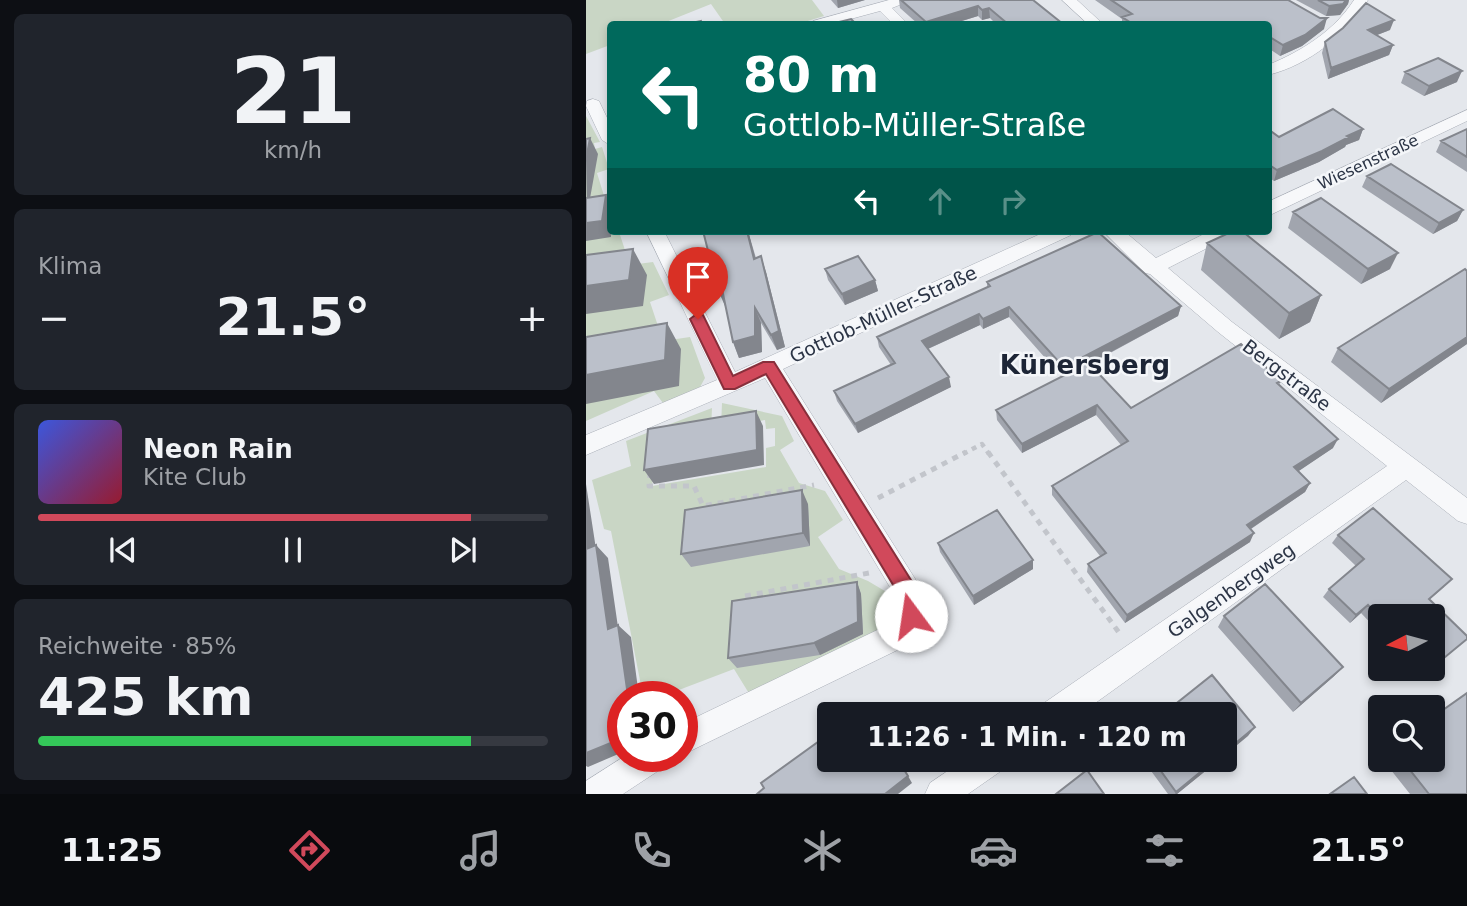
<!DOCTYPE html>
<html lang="de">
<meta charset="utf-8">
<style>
:root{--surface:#171b24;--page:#20242c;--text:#f1f3f6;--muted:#9ea1a6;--line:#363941;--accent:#d1495b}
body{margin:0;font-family:"DejaVu Sans",sans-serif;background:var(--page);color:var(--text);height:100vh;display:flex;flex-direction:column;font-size:26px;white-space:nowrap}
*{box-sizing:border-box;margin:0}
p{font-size:23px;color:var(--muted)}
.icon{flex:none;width:38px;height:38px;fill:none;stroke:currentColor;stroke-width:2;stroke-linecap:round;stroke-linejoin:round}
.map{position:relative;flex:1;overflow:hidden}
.sheet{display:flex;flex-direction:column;gap:14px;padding:14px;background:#0d0f14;width:586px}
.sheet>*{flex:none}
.banner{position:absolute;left:21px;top:21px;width:665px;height:214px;border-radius:7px;box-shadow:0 4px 10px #0003;background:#00695c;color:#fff;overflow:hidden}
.needle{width:46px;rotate:264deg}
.tools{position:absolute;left:782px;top:604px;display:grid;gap:14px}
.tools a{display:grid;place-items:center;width:77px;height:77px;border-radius:7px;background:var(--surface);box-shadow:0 4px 10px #0003;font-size:35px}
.speed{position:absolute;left:21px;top:681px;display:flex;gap:14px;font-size:35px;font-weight:700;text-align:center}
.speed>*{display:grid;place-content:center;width:91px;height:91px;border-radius:50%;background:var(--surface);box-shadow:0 4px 10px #0003;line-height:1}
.speed .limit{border:10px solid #d22;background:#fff;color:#111}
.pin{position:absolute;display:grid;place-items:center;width:60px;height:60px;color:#fff;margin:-72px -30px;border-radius:50% 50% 50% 0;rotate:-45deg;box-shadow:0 0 7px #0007}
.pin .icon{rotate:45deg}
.me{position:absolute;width:77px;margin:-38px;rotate:346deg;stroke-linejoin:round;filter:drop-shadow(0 0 5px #0008)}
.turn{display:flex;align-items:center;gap:24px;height:147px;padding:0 21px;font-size:32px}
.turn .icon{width:91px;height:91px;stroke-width:2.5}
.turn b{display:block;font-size:49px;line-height:60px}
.lanes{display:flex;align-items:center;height:66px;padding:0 21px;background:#0003;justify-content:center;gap:35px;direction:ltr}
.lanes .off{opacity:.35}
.big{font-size:52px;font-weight:700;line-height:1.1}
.sheet .card{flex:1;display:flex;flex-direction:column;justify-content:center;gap:10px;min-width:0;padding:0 24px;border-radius:10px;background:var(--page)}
.sheet .dial{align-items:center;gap:0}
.dial b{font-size:91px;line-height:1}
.song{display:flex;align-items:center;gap:21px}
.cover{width:84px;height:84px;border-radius:10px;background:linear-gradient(135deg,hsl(230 70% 55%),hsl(350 70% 35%))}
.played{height:7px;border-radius:4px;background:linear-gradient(90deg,var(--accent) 85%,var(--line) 85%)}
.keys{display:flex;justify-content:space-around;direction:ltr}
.heat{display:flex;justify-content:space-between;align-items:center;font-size:38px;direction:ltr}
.charge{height:10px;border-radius:5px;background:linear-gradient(90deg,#34c759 85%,var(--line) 0)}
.trip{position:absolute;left:231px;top:702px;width:420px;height:70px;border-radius:7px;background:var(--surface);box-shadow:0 4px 10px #0003;font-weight:700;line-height:70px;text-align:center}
.menu{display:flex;height:112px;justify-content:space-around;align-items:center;background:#090b0e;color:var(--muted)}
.menu .icon{width:49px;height:49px}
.menu .on{color:var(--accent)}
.menu b{font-size:32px;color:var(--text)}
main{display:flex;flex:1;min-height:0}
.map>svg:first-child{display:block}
.green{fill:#c9d6c5}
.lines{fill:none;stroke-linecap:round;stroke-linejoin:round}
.street-casing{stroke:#a9aeb7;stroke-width:1}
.path-far1{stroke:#c2c5cb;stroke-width:4.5;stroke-dasharray:5 5;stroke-linecap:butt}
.path{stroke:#c2c5cb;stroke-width:5;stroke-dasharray:6 6;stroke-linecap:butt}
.street{fill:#f7f8fa;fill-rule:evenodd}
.wall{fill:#a1a5ae}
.shaded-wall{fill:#83868d}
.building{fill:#bbc0ca;stroke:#83868d;stroke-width:2}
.route{fill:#d1495b;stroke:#882f3b;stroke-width:2}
.labels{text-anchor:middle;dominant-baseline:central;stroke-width:5;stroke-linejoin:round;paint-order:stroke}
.far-street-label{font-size:16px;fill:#2b3445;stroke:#f4f6f9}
.street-label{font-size:19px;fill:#2b3445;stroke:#f4f6f9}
.district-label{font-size:26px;font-weight:bold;fill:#1d2536;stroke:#f4f6f9}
</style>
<main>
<section class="sheet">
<div class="card dial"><b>21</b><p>km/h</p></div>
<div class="card"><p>Klima</p>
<div class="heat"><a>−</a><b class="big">21.5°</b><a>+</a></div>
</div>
<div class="card">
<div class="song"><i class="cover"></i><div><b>Neon Rain</b><p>Kite Club</p></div></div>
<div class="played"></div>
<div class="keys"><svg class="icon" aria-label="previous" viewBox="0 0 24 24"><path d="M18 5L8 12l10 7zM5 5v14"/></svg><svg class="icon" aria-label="pause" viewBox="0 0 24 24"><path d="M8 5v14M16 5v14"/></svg><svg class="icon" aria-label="next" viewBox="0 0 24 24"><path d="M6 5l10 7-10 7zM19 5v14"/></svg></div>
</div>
<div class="card"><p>Reichweite · 85%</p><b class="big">425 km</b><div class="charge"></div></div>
</section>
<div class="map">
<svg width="881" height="794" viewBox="0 0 881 794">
<rect width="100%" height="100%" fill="#e4e7ec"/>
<path class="green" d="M 0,0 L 226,0 L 238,16 L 212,24 L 139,24 L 125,4 L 75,24 L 24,24 L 24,45 L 0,54 Z
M 0,116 L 14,142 L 8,143 L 9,149 L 16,147 L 23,169 L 11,173 L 19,199 L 24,198 L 24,231 L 45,231 L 34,235 L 44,265 L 67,262 L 83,295 L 64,302 L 77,341 L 104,337 L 119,378 L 114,387 L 77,403 L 68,391 L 0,421 Z
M 136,403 L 196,416 L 208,441 L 194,450 L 213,483 L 239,491 L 257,520 L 232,537 L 253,569 L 282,581 L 314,600 L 310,630 L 164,695 L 148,669 L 77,696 L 57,696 L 25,531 L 18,529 L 6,480 L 45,466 L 40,441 L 126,408 L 125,429 L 71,439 L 66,486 L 180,467 L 180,448 L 189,446 L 189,428 L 180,429 L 179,420 L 135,427 Z"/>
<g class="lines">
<defs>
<path id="street" d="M 303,0 L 326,0 L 306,8 L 322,24 L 307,24 L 294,11 L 246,24 L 225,24 L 227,21 Z
M 476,0 L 491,0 L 517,24 L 502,24 Z
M 768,0 L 782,0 C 760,35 723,65 682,75 L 682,65 C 716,51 748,31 768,0 Z
M 7,99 L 13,101 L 24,124 L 24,145 L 16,140 L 0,106 L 1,101 Z
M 881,110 L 881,121 L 682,216 L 682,202 Z
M 60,231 L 78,231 L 149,372 L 461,231 L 487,231 L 485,235 L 197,369 L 338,593 C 344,607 338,625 332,640 L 96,755 L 96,724 L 310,621 L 314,604 L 179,378 L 0,455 L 0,435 L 131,380 Z
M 517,231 L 538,231 L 570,258 L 624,231 L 649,231 L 647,235 L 582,268 L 646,322 L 881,498 L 881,524 L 872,521 L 820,480 L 494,714 L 454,714 L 458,703 L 801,466 L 632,332 L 564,274 L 559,273 Z
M 39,756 L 82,756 L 78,767 L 37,794 L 0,794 L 0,781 Z
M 378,760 L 419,760 L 415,771 L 382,794 L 339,794 L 344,783 Z"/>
</defs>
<use href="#street" class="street-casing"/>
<path class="path-far1" d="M 377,454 L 396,444 L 403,454"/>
<path class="path" d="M 402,452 L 534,634
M 64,472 L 63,486 L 108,486 L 117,506 L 228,485
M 292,498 L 380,452
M 159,596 L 283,573"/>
<use href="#street" class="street"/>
</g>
<path class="wall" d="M 245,0 L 279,0 L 252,8 Z
M 313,0 L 447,0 L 477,24 L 410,24 L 404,18 L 396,20 L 392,16 L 366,24 L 332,24 L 314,8 Z
M 509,0 L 702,0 L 738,29 L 716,46 L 694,56 L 682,48 L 682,24 L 536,24 L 536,19 Z
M 710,0 L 763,0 L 762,4 L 754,15 L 740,16 Z
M 804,30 L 791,35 L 807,45 L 803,55 L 742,79 L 736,53 L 739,42 Z
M 819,72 L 871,82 L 838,96 L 815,83 Z
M 682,129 L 693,137 L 777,129 L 773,140 L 760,145 L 759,147 L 733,162 L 688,181 L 682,177 Z
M 881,129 L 881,172 L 850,152 L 855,141 Z
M 781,176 L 877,210 L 871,221 L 847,234 L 776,187 Z
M 707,212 L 804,269 L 775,284 L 702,228 Z
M 117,231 L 162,231 L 170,258 L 180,272 L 199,347 L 191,350 L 175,323 L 176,352 L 153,358 L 147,342 L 140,306 L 132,290 Z
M 621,243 L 735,295 L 724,322 L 693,339 L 615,270 Z
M 239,269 L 289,280 L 292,291 L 259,305 L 242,280 Z
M 881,271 L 881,344 L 795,403 L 745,362 L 752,348 Z
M 401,282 L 595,306 L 592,316 L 504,364 L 545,408 L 695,381 L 693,385 L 747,448 L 712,471 L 724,483 L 719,492 L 665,529 L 664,542 L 539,623 L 501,572 L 502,564 L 514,556 L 466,495 L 466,486 L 535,445 L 510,415 L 436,453 L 411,420 L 410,410 L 476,377 L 423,317 L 397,329 L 394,325 L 342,349 L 365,387 L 272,433 L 251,401 L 248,391 L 305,365 L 293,347 L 291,337 L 401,287 Z
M 222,504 L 224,546 L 105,567 L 95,554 Z
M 752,535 L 858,587 L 843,600 L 794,616 L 794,633 L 775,613 L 764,623 L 737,597 L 743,589 L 770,566 L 746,543 Z
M 352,543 L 447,569 L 388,605 L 354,552 Z
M 271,582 L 275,594 L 277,634 L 234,655 L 151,668 L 142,658 Z
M 638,616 L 757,667 L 747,677 L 707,712 L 632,627 Z
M 827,668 L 845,668 L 835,677 Z
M 557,760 L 633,760 L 591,794 L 582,794 Z
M 797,760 L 847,760 L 881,794 L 824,794 Z"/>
<path class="shaded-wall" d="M 251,0 L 279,0 L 252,8 Z
M 760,0 L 763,0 L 762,4 L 754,15 L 740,16 L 743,6 Z
M 392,6 L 392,16 L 366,24 L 340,24 L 340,22 Z
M 403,8 L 404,18 L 396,20 L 396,10 Z
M 741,18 L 738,29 L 716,46 L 694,56 L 697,45 Z
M 808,20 L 804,30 L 778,40 L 782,30 Z
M 807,45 L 803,55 L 742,79 L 745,68 Z
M 876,71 L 871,82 L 838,96 L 843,86 Z
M 777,129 L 773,140 L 760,145 L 759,147 L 733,162 L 688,181 L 691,170 L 761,136 Z
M 4,138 L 12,154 L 1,215 L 0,160 Z
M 20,195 L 24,203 L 25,237 L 0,241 L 0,223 Z
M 877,210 L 871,221 L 847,234 L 853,223 Z
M 161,231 L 162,231 L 174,275 L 168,259 Z
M 47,249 L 61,275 L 57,306 L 0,314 L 0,286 Z
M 812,253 L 804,269 L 775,284 L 782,269 Z
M 175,256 L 180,272 L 199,347 L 191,350 L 185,335 Z
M 289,280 L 292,291 L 259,305 L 256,294 Z
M 136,289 L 143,305 L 139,306 L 132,290 Z
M 735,295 L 724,322 L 693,339 L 703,313 Z
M 595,306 L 592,316 L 497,367 L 497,357 Z
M 423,307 L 423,317 L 397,329 L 397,319 Z
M 169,308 L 175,323 L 176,352 L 153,358 L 147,342 Z
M 393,314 L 394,325 L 337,351 L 336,341 Z
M 81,323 L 95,349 L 93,386 L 0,404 L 0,375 Z
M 881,337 L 881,344 L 795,403 L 803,389 Z
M 363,377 L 365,387 L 272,433 L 269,424 Z
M 511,405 L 510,415 L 436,453 L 436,444 Z
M 170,411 L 177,426 L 178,465 L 68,484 L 58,470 Z
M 752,439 L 747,448 L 704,477 L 708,467 Z
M 0,483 L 0,484 L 12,562 L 0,550 Z
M 724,483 L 719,492 L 657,534 L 661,525 Z
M 216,490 L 222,504 L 224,546 L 217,533 Z
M 668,533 L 664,542 L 539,623 L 541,615 Z
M 10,545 L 22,558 L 34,641 L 22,629 Z
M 447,560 L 447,569 L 388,605 L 387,596 Z
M 271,582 L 275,594 L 277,634 L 234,655 L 228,643 Z
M 782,605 L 775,613 L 764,623 L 770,615 Z
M 32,625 L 45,637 L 53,696 L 42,696 Z
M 757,667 L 747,677 L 707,712 L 715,703 Z
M 669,727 L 662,736 L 639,755 L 639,752 Z
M 37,738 L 37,752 L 2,767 L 0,766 L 0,753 Z
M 629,760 L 633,760 L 591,794 L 589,794 Z
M 322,776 L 326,783 L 312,794 L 299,794 Z"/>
<path class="building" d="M 315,0 L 447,0 L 477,24 L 422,24 L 403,8 L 396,10 L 392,6 L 340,22 Z
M 525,0 L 702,0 L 734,18 L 741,18 L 719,35 L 697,45 L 682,36 L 682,24 L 547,24 L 536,17 L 546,14 Z
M 732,0 L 760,0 L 757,4 L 743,6 Z
M 780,3 L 808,20 L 782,30 L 807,45 L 745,68 L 739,42 L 757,28 Z
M 265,19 L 270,24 L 245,24 Z
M 115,21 L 116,24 L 101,24 Z
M 852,58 L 876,71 L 843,86 L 819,72 Z
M 747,109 L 777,129 L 761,136 L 763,137 L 736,151 L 691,170 L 682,164 L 682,129 L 693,137 Z
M 881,129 L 881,157 L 855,141 Z
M 4,138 L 0,160 L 0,139 Z
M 805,164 L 877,210 L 853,223 L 781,176 Z
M 20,195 L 16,221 L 0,223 L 0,198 Z
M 735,198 L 812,253 L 782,269 L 707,212 Z
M 117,231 L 161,231 L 168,259 L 175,256 L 193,331 L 185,335 L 169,308 L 169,336 L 147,342 L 136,289 L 132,290 Z
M 647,231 L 656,231 L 735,295 L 703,313 L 621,243 Z
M 512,232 L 595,306 L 497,357 L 545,408 L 655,344 L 695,381 L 691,383 L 752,439 L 708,467 L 724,483 L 661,525 L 668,533 L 541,615 L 502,564 L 520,553 L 466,486 L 542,441 L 511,405 L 436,444 L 410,410 L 483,373 L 423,307 L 397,319 L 393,314 L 336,341 L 363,377 L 269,424 L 248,391 L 309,363 L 291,337 L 404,286 L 401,282 Z
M 47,249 L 43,280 L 0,286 L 0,255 Z
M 272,256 L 289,280 L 256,294 L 239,269 Z
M 879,269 L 881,271 L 881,337 L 803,389 L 752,348 Z
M 81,323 L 79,360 L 0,375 L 0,337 Z
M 170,411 L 171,450 L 58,470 L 62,429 Z
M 216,490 L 217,533 L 95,554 L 99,510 Z
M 787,508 L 866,579 L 843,599 L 881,636 L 881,639 L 847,667 L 847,616 L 794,616 L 794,618 L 782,605 L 770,615 L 743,589 L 778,559 L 752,535 Z
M 411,510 L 447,560 L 387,596 L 352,543 Z
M 10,545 L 22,629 L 32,625 L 42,696 L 37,696 L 37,738 L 0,753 L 0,549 Z
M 271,582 L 272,622 L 228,643 L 142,658 L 146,601 Z
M 679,584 L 757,667 L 715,703 L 638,616 Z
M 626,675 L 669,727 L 639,752 L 639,714 L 577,714 Z
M 881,693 L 881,794 L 843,794 L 816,760 L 847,760 L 847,717 Z
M 280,708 L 284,714 L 271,714 Z
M 243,734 L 243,760 L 312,760 L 322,776 L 299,794 L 171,794 L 178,788 L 175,783 Z
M 567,760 L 629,760 L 590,792 Z
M 501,770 L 518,794 L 470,794 Z
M 768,777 L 781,794 L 744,794 Z"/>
<path class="route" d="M 112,313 L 117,315 L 147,376 L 177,362 L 188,362 L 335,596 L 338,602 L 332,623 L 325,625 L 318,623 L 315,616 L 318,603 L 180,374 L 149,389 L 138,389 L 104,319 Z"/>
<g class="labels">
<g class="far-street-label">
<text transform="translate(782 162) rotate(-25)">Wiesenstraße</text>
</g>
<g class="street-label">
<text transform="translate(297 314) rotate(-25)">Gottlob-Müller-Straße</text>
<text transform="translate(701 375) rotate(37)">Bergstraße</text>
<text transform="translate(645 590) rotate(-35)">Galgenbergweg</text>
</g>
<g class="district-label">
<text x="499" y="365">Künersberg</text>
</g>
</g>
</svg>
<div class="tools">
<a><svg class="needle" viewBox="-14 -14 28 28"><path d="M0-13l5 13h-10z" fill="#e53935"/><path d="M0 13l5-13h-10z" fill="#9ea1a6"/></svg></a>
<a><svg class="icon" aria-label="search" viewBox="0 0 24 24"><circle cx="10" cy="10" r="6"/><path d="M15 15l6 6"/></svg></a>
</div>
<div class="speed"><div class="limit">30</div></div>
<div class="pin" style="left:112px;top:319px;background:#d93025"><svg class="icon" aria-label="arrive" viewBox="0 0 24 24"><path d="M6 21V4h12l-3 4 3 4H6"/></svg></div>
<svg class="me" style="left:325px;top:616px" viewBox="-20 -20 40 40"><circle r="19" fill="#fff"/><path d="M0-13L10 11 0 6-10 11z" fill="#d1495b"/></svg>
<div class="trip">11:26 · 1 Min. · 120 m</div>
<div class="banner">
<div class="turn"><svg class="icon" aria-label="left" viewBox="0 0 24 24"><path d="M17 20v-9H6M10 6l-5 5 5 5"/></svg><div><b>80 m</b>Gottlob-Müller-Straße</div></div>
<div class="lanes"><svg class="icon" aria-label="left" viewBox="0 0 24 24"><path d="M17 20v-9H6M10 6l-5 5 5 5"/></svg><svg class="icon off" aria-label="ahead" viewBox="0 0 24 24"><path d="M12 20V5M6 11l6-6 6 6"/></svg><svg class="icon off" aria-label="right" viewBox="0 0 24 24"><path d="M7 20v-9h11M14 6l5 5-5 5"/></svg></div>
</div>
</div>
</main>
<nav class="menu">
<b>11:25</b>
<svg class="icon on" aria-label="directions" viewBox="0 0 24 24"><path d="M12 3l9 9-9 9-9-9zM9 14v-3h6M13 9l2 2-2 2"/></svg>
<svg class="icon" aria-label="music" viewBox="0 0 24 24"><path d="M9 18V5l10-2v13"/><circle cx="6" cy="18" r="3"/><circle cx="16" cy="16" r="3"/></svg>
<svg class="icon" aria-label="phone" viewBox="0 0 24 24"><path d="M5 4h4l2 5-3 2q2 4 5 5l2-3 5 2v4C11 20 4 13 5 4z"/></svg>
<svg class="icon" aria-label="climate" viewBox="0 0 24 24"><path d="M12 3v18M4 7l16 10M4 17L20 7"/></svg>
<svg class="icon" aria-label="car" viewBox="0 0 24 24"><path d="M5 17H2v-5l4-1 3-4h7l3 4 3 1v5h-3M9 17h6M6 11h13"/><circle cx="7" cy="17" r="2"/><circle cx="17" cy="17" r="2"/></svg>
<svg class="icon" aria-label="filters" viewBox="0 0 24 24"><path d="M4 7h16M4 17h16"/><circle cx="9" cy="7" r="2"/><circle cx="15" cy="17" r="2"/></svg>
<b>21.5°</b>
</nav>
